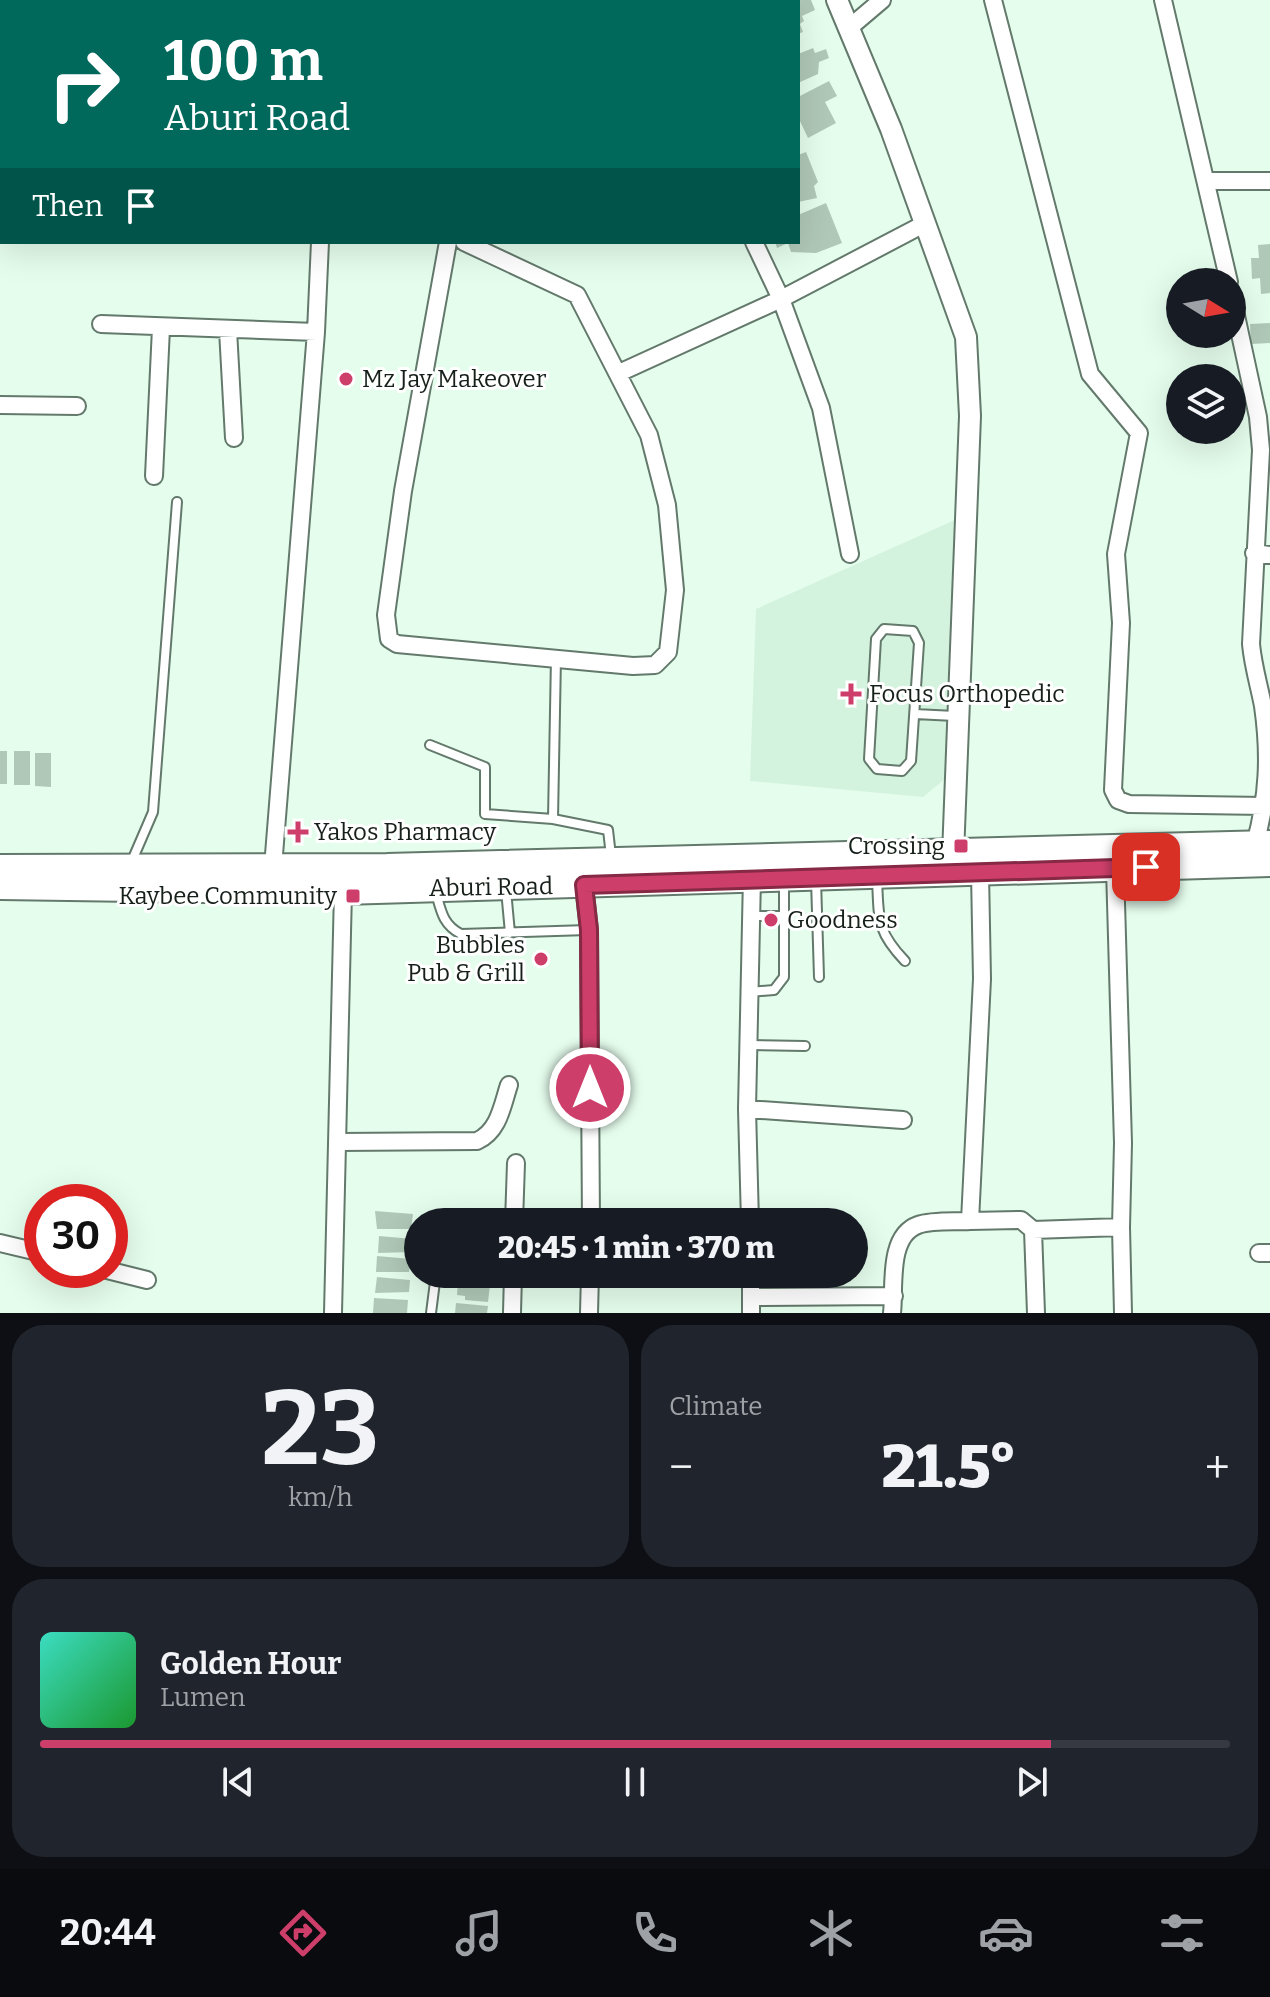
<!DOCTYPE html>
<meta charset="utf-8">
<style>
:root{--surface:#171b24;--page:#20242c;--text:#f1f3f6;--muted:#9ea1a6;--line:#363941;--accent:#cd3f6a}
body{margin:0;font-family:Bitter,serif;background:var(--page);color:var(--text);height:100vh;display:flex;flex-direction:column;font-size:30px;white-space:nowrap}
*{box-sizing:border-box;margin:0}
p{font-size:26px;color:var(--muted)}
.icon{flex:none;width:44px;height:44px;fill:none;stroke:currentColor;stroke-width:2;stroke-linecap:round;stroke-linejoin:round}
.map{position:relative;height:1313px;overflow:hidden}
.drawer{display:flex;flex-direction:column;gap:12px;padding:12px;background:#0d0f14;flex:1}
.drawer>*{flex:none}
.top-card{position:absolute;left:0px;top:0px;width:800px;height:244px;box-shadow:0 8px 32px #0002;background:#00695c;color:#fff;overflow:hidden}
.needle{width:52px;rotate:101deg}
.buttons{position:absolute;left:1166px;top:268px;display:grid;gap:16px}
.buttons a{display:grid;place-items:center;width:80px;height:80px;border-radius:50%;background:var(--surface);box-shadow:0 8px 32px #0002;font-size:40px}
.speed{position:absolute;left:24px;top:1184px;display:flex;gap:16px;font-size:40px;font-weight:700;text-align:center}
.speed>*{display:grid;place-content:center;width:104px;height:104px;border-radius:50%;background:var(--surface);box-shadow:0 8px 32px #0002;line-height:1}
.speed .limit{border:12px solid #d22;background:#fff;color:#111}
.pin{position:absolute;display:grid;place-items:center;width:68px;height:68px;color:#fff;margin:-34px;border-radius:16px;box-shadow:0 4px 12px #0006}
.me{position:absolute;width:88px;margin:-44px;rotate:0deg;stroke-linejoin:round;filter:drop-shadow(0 0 6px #0008)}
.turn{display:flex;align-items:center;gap:28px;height:168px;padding:0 32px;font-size:36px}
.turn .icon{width:104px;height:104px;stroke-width:2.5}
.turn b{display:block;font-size:56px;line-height:68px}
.then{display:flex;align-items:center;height:76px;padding:0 32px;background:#0003;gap:16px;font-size:30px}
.big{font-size:60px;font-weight:800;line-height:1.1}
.drawer .card{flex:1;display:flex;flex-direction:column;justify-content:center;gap:12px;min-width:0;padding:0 28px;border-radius:32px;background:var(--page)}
.drawer .dial{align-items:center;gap:0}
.dial b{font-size:104px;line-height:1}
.song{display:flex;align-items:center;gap:24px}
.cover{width:96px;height:96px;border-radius:12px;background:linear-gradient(135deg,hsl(170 70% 55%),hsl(130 70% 35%))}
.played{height:8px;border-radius:4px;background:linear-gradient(90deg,var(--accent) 85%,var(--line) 85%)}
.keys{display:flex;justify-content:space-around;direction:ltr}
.heat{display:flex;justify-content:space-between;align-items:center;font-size:44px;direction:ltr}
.drawer .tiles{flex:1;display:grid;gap:12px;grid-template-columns:1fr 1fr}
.card:last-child{grid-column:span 2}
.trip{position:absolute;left:404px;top:1208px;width:464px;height:80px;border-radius:40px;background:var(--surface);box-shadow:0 8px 32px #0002;font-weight:800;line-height:80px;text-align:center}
.tabs{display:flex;height:128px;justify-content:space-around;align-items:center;background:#090b0e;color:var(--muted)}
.tabs .icon{width:56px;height:56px}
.tabs .on{color:var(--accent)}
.tabs b{font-size:36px;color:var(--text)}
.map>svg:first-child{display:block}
.built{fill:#d4f3de}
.building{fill:#b0c8b8}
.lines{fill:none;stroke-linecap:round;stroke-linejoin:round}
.service-casing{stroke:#63796b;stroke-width:12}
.minor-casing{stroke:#63796b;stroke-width:20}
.tertiary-casing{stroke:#63796b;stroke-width:24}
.trunk-casing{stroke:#63796b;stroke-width:30}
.service{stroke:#fff;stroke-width:8}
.minor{stroke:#fff;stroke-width:16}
.tertiary{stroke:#fff;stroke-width:20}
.trunk{stroke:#fff;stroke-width:26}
.route-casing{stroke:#852945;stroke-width:20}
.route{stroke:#cd3f6a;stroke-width:14}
.poi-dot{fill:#cd3f6a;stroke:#fff;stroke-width:3}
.labels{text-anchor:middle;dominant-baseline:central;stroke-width:6;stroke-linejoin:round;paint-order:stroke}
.poi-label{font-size:24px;fill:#161f19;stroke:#fff;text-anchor:start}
.street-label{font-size:24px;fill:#161f19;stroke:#fff}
</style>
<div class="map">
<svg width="1270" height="1313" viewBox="0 0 1270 1313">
<rect width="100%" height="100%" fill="#e5fded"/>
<path class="built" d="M 957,519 L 945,779 L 923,797 L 750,781 L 756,609 Z"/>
<path class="building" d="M 798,0 L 811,0 L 815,10 L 802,16 L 804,21 L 800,24 L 803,32 L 798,34 Z
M 813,48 L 815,53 L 826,49 L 829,58 L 819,62 L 818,74 L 798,83 L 798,54 Z
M 829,81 L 837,96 L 825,102 L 836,123 L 808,138 L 798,117 L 798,97 Z
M 806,152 L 818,182 L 814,186 L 817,198 L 798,202 L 798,155 Z
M 826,203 L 842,243 L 816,253 L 791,252 L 788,243 L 777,248 L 775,242 L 798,242 L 798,215 Z
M 1270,244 L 1270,293 L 1261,294 L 1260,278 L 1252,279 L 1251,258 L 1259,258 L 1258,245 Z
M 1270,323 L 1270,343 L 1251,344 L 1250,324 Z
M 0,751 L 7,751 L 7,784 L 0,784 Z
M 14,751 L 30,751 L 30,785 L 14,785 Z
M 35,753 L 51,753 L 51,787 L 35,786 Z
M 375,1211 L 413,1214 L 411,1229 L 377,1229 Z
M 379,1236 L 413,1239 L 412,1252 L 378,1253 Z
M 377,1256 L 411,1259 L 409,1272 L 376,1272 Z
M 467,1274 L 491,1274 L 490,1282 L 467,1279 Z
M 377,1277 L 410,1280 L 409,1292 L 375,1293 Z
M 458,1282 L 490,1285 L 488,1302 L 465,1300 L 465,1296 L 457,1295 Z
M 374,1298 L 408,1300 L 407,1313 L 373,1313 Z
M 456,1303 L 488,1306 L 487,1313 L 455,1313 Z"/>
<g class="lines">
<defs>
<path id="service" d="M 884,629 L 913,631 L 919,643 L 911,761 L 902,771 L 877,769 L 869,759 L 876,639 Z
M 915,714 L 955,716
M 430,745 L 485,767 L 485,814 L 553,819 L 608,830 L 611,856
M 553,819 L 556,657
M 131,863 L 153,812 L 177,502
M 877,879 C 879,918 876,931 905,961
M 816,880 L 819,977
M 506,890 L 510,933
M 436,893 C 441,911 443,925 461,934 L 588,930
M 752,916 L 784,916
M 749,992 L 774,990 L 784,977 L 784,881
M 748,1045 L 805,1046
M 431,1313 L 436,1274"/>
<path id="minor" d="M 649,0 L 650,2
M 993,0 L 1090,374 L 1139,433 L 1116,554 L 1121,623 L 1113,790 L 1118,800 L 1129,804 L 1265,806
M 1163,0 L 1229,282
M 330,2 L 330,0
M 476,2 L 476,0
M 0,5 L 2,5
M 849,28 L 882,0
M 1207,181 L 1270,181
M 0,217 L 2,216
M 448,242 L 403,491 L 386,615 L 389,639 L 397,644 L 633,666 L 655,665 L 668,652 L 675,590 L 667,505 L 649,435 L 577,295 L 464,242
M 754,242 L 781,299 L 821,408 L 850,554
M 1232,297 L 1258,417 L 1261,450 L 1251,644 C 1253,666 1259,685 1263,706 C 1270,755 1268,797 1255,844
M 101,324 L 316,332
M 228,330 L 234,438
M 619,373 L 781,299 L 926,223
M 0,405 L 77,406
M 154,476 L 161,328
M 1254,553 L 1270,555
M 273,867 L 316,332 L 320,242
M 584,885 L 589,930 L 591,1222
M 747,1109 L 903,1120
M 338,1142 L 477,1141 C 499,1131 502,1106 509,1085
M 970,1221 L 1021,1220 L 1033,1230 L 1036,1313
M 514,1222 L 516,1163
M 750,1222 L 747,1109 L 752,877
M 1121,1227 L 1123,1313
M 1033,1230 L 1121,1227 L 1123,1143 L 1115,868
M 0,1243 L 42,1253
M 1259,1253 L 1270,1253
M 107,1270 L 147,1280
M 751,1274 L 751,1313
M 752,1297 L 894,1296
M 333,1313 L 343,891
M 512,1313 L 513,1274
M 589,1313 L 590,1274
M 892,1313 C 895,1288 887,1236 918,1225 C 933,1220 954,1222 970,1221 L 982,979 L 980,873"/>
<path id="tertiary" d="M 837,0 L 891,129 L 966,337 L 970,416 L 953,855"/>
<path id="trunk" d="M 0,868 L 387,867 L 1270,844
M 0,886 L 343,891 L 1270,863"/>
</defs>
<use href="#service" class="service-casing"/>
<use href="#minor" class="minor-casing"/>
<use href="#tertiary" class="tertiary-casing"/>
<use href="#trunk" class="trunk-casing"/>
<use href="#service" class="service"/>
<use href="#minor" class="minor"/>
<use href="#tertiary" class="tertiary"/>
<use href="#trunk" class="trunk"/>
</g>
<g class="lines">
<defs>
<path id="route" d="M 590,1088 L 589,930 L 584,885 L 1146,867"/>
</defs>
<use href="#route" class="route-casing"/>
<use href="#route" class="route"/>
</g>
<g class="poi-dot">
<circle cx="346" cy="379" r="8"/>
<path d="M847 682h8v8h8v8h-8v8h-8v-8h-8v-8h8z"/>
<path d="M294 820h8v8h8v8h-8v8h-8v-8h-8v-8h8z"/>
<rect x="953" y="838" width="16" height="16" rx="4"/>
<rect x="345" y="888" width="16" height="16" rx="4"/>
<circle cx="771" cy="920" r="8"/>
<circle cx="541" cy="959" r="8"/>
</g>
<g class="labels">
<g class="poi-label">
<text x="362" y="379">Mz Jay Makeover</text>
<text x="869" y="694">Focus Orthopedic</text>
<text x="314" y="832">Yakos Pharmacy</text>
<text x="945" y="846" text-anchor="end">Crossing</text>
<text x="337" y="896" text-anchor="end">Kaybee Community</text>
<text x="787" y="920">Goodness</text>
<text x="525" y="945" text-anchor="end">Bubbles<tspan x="525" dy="28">Pub &amp; Grill</tspan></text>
</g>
<g class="street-label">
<text transform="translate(491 887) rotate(-1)">Aburi Road</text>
</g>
</g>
</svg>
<div class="buttons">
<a><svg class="needle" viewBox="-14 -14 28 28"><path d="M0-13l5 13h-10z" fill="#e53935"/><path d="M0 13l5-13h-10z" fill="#9ea1a6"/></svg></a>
<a><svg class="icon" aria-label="layers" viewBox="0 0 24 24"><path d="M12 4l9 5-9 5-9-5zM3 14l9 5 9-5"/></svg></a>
</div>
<div class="speed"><div class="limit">30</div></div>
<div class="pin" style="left:1146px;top:867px;background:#d93025"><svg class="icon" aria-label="arrive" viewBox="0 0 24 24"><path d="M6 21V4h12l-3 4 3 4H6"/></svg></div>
<svg class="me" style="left:590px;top:1088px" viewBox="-20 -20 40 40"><circle r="17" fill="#cd3f6a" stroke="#fff" stroke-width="3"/><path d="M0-11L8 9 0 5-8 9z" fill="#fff"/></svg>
<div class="trip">20:45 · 1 min · 370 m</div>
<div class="top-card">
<div class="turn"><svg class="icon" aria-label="right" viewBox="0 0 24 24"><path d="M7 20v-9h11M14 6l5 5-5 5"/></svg><div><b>100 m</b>Aburi Road</div></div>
<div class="then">Then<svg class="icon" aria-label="arrive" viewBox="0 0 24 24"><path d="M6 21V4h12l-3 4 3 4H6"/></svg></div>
</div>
</div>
<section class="drawer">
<div class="tiles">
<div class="card dial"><b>23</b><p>km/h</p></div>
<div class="card"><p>Climate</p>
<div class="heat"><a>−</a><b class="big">21.5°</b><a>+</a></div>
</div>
<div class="card">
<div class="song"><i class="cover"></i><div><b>Golden Hour</b><p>Lumen</p></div></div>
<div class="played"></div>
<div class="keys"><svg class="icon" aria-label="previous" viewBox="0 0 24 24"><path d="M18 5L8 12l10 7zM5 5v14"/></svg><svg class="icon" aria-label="pause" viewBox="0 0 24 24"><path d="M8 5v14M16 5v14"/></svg><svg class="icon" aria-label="next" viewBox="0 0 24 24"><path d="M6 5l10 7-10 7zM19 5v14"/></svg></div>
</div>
</div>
</section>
<nav class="tabs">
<b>20:44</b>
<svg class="icon on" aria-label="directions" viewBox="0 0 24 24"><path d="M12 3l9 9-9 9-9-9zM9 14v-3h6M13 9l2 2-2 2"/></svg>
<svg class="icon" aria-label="music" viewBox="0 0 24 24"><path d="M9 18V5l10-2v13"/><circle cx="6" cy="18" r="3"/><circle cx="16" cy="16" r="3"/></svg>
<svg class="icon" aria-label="phone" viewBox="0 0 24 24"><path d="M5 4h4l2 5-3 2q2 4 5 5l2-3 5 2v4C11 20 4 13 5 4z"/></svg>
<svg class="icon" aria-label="climate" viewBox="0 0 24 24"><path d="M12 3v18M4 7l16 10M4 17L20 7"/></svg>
<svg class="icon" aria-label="car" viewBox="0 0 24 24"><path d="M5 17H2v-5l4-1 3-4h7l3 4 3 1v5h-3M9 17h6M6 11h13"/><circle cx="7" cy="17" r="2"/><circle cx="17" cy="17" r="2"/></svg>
<svg class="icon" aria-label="filters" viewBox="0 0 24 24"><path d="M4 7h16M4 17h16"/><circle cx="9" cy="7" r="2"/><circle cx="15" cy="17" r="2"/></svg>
</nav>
